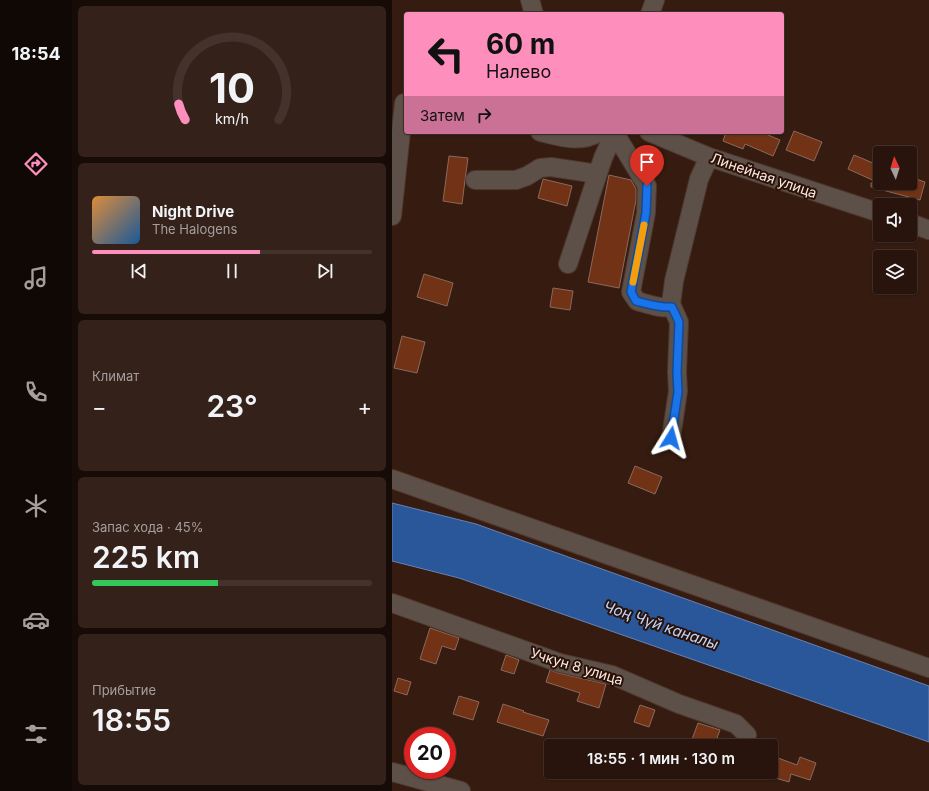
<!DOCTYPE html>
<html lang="ru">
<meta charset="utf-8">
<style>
:root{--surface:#28140c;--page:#34211a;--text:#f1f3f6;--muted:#a59e9d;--line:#44332d;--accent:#fe8ebc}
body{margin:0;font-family:Inter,sans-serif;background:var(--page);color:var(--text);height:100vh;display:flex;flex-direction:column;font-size:15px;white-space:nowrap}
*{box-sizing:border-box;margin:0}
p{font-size:13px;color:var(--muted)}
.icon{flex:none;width:22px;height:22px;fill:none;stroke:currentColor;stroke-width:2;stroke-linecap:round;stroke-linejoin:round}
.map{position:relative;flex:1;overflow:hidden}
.sheet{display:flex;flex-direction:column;gap:6px;padding:6px;background:#160b07;width:320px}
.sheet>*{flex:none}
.top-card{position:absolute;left:12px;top:12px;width:380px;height:122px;border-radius:4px;box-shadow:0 1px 3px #0004,0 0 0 1px var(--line);background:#fe8ebc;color:#111;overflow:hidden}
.needle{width:26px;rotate:356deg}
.controls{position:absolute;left:481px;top:146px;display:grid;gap:8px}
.controls a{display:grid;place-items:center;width:44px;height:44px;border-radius:4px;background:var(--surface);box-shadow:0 1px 3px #0004,0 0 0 1px var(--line);font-size:20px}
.speed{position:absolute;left:12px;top:727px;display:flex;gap:8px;font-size:20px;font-weight:700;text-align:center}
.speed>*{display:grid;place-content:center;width:52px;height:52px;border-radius:50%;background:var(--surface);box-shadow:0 1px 3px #0004,0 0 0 1px var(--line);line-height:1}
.speed .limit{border:6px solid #d22;background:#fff;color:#111}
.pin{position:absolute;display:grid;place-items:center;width:34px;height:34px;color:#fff;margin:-41px -17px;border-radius:50% 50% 50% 0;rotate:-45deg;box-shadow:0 0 4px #0007}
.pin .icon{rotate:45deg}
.me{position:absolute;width:44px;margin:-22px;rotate:8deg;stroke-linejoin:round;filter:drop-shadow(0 0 3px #0008)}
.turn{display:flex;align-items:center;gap:14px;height:84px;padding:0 16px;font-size:18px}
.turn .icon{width:52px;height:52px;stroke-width:2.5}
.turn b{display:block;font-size:28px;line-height:34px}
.then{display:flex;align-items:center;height:38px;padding:0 16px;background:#0003;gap:8px;font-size:15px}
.big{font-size:30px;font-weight:600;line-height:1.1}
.sheet .card{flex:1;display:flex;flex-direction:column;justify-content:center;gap:6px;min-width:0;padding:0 14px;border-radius:6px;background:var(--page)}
.sheet .dial{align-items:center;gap:0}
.dial svg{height:104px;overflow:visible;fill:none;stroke:var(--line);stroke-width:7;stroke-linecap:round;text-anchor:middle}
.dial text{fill:var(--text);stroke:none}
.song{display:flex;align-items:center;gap:12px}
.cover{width:48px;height:48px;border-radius:6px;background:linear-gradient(135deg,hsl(30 70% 55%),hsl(210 70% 35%))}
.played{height:4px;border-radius:2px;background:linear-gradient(90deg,var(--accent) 60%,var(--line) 60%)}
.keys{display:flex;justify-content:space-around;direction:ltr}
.heat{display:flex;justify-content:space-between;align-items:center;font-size:22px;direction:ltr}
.charge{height:6px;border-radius:3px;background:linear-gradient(90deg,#34c759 45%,var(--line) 0)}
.trip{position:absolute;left:152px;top:739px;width:234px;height:40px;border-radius:4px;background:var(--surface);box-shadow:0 1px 3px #0004,0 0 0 1px var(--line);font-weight:600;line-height:40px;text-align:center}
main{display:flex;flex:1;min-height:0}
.tab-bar{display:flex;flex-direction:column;width:72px;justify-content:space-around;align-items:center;background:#100805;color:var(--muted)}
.tab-bar .icon{width:28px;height:28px}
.tab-bar .on{color:var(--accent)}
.tab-bar b{font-size:18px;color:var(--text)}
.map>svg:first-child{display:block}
.water{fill:#2a569a;stroke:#6982af}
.building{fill:#713216;stroke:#8a6a5d}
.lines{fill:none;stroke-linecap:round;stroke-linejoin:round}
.minor-casing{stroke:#51382d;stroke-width:20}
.minor{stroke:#5c5048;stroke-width:18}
.route-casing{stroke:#114b97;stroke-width:10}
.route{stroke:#1a73e8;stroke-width:7}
.slow{stroke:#f59e0b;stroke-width:7}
.labels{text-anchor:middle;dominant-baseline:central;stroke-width:4;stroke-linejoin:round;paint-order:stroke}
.street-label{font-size:14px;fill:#fbe8e1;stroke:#2a1107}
.water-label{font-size:15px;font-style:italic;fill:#bdd6fd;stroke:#2a1107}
</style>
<main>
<nav class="tab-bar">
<b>18:54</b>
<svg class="icon on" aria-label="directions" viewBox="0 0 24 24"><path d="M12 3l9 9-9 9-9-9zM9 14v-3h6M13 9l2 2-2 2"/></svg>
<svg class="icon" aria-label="music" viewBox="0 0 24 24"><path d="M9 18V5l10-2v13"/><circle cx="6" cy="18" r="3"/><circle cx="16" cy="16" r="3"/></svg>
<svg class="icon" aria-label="phone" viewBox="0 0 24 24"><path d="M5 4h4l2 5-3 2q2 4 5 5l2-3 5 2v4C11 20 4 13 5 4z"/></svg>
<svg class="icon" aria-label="climate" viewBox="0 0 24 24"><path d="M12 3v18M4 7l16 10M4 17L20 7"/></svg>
<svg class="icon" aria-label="car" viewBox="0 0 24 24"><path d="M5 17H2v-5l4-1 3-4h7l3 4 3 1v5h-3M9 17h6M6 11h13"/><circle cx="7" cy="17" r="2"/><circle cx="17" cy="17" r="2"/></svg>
<svg class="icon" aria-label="filters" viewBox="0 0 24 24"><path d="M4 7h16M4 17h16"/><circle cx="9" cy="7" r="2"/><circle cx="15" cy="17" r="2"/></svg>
</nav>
<section class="sheet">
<div class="card dial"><svg viewBox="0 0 100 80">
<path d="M14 69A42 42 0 1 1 86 69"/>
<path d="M14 69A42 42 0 0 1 9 57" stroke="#fe8ebc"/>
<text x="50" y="56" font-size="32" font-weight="700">10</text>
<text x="50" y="72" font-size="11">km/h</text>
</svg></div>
<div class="card">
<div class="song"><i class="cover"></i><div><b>Night Drive</b><p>The Halogens</p></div></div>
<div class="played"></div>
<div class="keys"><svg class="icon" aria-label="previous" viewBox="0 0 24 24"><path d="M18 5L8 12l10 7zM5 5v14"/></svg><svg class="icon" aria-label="pause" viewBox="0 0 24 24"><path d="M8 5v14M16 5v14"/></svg><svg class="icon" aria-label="next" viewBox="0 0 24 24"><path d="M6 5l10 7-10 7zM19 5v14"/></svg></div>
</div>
<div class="card"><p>Климат</p>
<div class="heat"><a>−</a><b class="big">23°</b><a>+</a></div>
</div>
<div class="card"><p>Запас хода · 45%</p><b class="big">225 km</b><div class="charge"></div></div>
<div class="card"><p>Прибытие</p><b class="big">18:55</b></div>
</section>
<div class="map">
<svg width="537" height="791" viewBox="0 0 537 791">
<rect width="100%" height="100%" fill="#351b10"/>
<path class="water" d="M 0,503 L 84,524 L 537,686 L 537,742 L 67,578 L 0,561 Z"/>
<path class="building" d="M 402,131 L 430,142 L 422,161 L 394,150 Z
M 325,132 L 369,132 L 388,140 L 381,156 L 353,144 L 351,149 L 331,141 L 333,135 Z
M 462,155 L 488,166 L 488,183 L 518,183 L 518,177 L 533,182 L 528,200 L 479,187 L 479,183 L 487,183 L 456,169 Z
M 57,156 L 76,158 L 73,180 L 70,204 L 51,201 Z
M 217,175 L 239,180 L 244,189 L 244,200 L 227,288 L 196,282 Z
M 151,179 L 180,186 L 175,206 L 146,198 Z
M 32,274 L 61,283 L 55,306 L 25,297 Z
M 161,288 L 181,291 L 178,310 L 158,307 Z
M 10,336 L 33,342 L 25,373 L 2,368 Z
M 243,466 L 270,477 L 263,494 L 236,483 Z
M 38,628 L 67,638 L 63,650 L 50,646 L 44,664 L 28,659 Z
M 114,655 L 127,660 L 122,674 L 109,670 Z
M 158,670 L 166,673 L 214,684 L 207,708 L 185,701 L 188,693 L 154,682 Z
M 6,678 L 19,682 L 15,695 L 2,691 Z
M 67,696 L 87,702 L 81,720 L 61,714 Z
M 111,704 L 132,711 L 131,712 L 157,720 L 151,736 L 105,722 Z
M 248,705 L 263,710 L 257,727 L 242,722 Z
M 306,723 L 328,730 L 322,746 L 310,746 L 299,742 Z
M 408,757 L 424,763 L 418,780 L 399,774 L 397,782 L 380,777 L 386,758 L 405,765 Z"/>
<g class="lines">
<defs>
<path id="minor" d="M 138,0 L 142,14
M 258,14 L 263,0
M 148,132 C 170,137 187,144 208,132
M 222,132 L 255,186 L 254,213 L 239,292 L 245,301 C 256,304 269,309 280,307
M 257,132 L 317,157 L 488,213
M 83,180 L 124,180 L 135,176 L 148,168 L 159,167 L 206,174
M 0,216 L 12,103
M 518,223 L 537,230
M 176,264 L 211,158 L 222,134
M 279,438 L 286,391 L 285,372 L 287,322 L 279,304 L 282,281 L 307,179 L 317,157
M 0,479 L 537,668
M 0,603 L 168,663 L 220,675 L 287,704 L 313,713 L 344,724 L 355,735 L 353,746
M 0,772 L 69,791"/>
</defs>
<use href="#minor" class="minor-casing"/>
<use href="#minor" class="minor"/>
</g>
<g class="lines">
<defs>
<path id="route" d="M 255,186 L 254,213 L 239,292 L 244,301 C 256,304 269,308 280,307 L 287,322 L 285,372 L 286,392 L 279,438"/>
</defs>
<use href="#route" class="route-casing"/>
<use href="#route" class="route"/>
<path class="slow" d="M 241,282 L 252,225"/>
</g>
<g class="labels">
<g class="street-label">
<text transform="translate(372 175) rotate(19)">Линейная улица</text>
<text transform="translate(185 666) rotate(17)">Учкун 8 улица</text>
</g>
<g class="water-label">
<text transform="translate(269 625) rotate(19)">Чоң Чүй каналы</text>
</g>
</g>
</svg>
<div class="controls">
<a><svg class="needle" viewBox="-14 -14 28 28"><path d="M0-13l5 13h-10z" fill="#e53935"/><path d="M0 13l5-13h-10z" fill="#a59e9d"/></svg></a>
<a><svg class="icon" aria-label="sound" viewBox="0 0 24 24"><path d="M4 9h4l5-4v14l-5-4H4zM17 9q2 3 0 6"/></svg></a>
<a><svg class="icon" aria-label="layers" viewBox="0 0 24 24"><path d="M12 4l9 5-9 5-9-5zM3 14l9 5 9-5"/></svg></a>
</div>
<div class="speed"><div class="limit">20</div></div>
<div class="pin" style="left:255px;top:186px;background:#d93025"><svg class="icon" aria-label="arrive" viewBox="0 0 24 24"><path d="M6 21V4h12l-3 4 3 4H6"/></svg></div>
<svg class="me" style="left:279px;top:438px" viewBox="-20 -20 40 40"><path d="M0-17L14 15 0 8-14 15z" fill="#1a73e8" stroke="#fff" stroke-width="4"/></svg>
<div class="trip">18:55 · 1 мин · 130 m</div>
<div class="top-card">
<div class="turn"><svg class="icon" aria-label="left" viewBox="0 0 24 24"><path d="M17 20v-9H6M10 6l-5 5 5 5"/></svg><div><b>60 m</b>Налево</div></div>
<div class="then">Затем<svg class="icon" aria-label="right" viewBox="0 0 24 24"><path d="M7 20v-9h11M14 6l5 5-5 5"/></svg></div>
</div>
</div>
</main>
